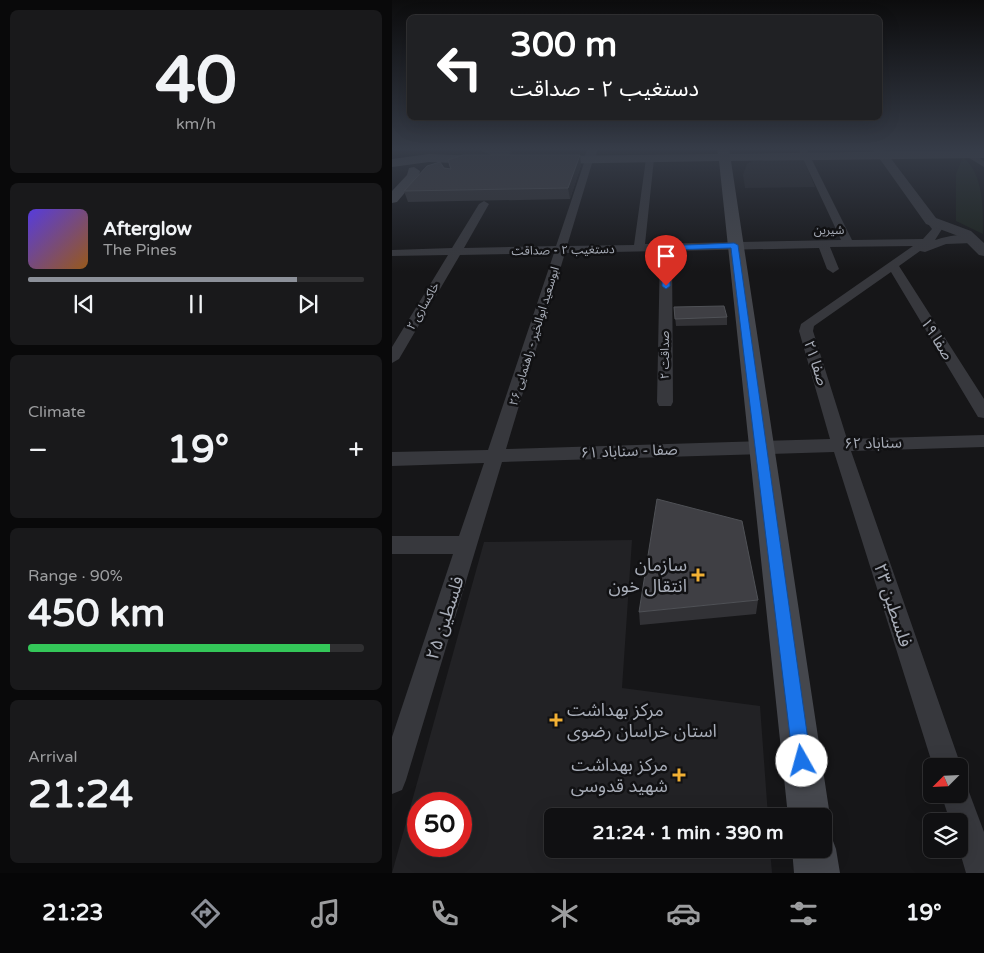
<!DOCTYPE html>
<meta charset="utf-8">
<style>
:root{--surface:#101012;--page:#19191b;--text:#f1f3f6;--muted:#9c9d9f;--line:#303032;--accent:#8c9099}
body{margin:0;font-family:"Varela Round","Noto Sans Arabic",sans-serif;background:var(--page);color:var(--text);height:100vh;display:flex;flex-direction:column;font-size:19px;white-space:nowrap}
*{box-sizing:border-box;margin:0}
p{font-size:16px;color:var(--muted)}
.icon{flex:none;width:28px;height:28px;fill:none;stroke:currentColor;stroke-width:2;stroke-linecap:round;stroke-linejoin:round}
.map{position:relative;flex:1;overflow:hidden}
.sheet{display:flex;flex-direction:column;gap:10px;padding:10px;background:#09090a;width:392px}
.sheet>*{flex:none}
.hud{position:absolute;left:15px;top:15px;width:475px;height:105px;border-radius:8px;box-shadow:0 5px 20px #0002,0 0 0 1px var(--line);background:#202124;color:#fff;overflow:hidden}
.needle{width:32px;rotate:246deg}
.controls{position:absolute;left:531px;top:758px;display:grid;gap:10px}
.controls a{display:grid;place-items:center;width:45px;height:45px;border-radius:8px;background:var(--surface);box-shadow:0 5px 20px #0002,0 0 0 1px var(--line);font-size:25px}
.speed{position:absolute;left:15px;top:792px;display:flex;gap:10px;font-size:25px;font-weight:700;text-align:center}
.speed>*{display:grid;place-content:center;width:65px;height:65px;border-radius:50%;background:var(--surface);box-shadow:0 5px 20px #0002,0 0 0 1px var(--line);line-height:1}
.speed .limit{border:8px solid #d22;background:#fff;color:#111}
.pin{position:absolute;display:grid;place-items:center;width:42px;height:42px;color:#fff;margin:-51px -21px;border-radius:50% 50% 50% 0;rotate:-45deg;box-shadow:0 0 5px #0007}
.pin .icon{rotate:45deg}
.me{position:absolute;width:55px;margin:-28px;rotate:353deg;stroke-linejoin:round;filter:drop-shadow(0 0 4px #0008)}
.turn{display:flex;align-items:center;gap:18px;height:105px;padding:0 20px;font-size:22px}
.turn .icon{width:65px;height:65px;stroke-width:2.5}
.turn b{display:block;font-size:35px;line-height:42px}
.big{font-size:38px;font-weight:700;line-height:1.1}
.sheet .tile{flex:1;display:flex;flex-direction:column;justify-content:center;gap:8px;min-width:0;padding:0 18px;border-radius:8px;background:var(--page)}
.sheet .dial{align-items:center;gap:0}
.dial b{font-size:65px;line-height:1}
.song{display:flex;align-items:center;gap:15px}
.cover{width:60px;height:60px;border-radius:8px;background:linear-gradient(135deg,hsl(250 70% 55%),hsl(30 70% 35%))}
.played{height:5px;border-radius:2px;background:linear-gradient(90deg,var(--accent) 80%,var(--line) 80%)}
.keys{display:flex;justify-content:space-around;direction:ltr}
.heat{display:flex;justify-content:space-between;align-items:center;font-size:28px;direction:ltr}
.charge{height:8px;border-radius:4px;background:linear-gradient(90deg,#34c759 90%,var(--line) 0)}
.trip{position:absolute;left:152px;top:808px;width:288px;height:50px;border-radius:8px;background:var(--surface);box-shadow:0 5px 20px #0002,0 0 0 1px var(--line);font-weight:700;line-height:50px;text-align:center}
.tabs{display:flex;height:80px;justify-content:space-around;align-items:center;background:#060607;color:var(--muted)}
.tabs .icon{width:35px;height:35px}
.tabs .on{color:var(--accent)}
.tabs b{font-size:22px;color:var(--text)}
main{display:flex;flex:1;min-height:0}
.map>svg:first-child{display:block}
.built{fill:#222225;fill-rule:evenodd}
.green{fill:#1c231d}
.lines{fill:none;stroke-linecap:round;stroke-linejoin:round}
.minor{fill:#37383d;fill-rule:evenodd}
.tertiary{fill:#37383d;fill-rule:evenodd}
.secondary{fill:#45474d;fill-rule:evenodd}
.wall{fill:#323236}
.shaded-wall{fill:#212124}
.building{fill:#3f3f44;stroke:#4f5156}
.route{fill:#1a73e8;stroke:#114b97}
.poi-dot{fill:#f2b134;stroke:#111113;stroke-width:2}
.labels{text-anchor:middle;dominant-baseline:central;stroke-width:5;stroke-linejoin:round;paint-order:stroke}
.far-street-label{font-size:12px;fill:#a8adb8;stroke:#111113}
.street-label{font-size:15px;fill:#a8adb8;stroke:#111113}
.near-poi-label{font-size:18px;fill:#a8adb8;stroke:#111113;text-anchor:end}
.near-street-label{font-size:18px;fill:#a8adb8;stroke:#111113}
</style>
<main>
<section class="sheet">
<div class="tile dial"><b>40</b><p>km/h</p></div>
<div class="tile">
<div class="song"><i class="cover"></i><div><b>Afterglow</b><p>The Pines</p></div></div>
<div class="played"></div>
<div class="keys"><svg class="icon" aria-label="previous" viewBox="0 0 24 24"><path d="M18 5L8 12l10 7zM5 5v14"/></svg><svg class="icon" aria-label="pause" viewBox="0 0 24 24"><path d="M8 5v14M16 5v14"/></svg><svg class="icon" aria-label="next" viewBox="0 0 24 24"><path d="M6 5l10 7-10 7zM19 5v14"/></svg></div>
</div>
<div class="tile"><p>Climate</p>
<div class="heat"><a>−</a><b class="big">19°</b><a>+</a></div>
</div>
<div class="tile"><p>Range · 90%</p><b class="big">450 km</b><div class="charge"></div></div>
<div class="tile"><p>Arrival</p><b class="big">21:24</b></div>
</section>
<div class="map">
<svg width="592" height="873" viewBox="0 0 592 873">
<rect width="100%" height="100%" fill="#161618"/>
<path class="built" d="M 412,160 L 423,187 L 353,188 L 351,175 L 355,164 L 360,161 Z
M 240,540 L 230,688 L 368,706 L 376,816 L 161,816 L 161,849 L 378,849 L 380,873 L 0,873 L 92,542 ZM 26,804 L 69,804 L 69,846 L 26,846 Z"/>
<path class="green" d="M 571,157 C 592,175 591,208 591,234 L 564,221 L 564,174 Z"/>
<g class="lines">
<path class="minor" d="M 406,148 L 414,148 L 460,240 L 531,239 L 540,229 L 534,221 L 539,218 L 543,219 L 550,229 L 543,240 C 555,236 576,231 586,240 L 580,243 L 554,244 L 533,252 L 528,251 L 507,266 L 592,399 L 592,418 L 586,417 L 499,272 L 422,326 L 421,331 L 455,439 L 592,435 L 592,447 L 459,451 L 569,766 L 568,770 L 568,766 L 541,766 L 442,452 L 110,462 L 14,780 L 10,790 L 0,794 L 0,737 L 61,554 L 0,554 L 0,536 L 67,536 L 92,463 L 0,466 L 0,452 L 96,450 L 162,253 L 68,255 L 7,359 L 0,363 L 0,347 L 56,255 L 0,256 L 0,250 L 60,248 L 87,204 L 92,201 L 97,204 L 72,248 L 164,246 L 193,160 L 197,157 L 201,160 L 175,246 L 242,245 L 254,159 L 258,156 L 262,159 L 253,244 L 449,240 ZM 521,246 L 409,324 L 407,331 L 438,439 L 114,449 L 173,253 L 268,251 L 265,402 L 267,406 L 279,406 L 281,402 L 280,251 L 427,248 L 435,269 L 441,273 L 447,269 L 438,247 Z
M 574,152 L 580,152 L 592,161 L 592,167 L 574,156 Z
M 568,781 L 574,784 L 592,832 L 592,873 L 574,873 L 567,849 L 568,821 L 558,821 L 549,794 L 568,794 Z"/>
<path class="tertiary" d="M 196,148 L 206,148 L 203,160 L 197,163 L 191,160 Z
M 480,148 L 491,148 L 544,218 L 579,231 L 592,243 L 592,256 L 587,255 L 569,237 L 534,224 Z"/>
<path class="secondary" d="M 325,148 L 337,148 L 338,154 L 592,150 L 592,158 L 339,161 L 438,816 L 432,831 L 438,833 L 444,849 L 448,873 L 402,873 L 400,849 L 431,849 L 431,816 L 396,816 L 327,161 L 154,164 L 148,160 L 154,156 L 326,154 Z
M 37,154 L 89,156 L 95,160 L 89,164 L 37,162 L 0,167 L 0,159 Z
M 22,167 L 28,171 L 27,176 L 5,202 L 0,203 L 0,191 L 15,175 L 17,168 Z"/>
</g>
<path class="wall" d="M 83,148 L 122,148 L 118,155 L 99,155 Z
M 501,148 L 574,148 L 502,149 Z
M 56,160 L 189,165 L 178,199 L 16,202 L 12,191 L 52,168 L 58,169 Z
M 282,307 L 335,317 L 335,325 L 284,326 Z
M 366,600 L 364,614 L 248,625 L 247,612 Z"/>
<path class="shaded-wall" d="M 117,148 L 122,148 L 118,155 Z
M 188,155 L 189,165 L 178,199 L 176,188 Z"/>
<path class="building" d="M 71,155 L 188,155 L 176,188 L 12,191 L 35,166 L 48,162 L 52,168 L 59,169 L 56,160 Z
M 332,306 L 335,317 L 283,319 L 282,307 Z
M 265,499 L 350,521 L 366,600 L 247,612 Z"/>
<linearGradient id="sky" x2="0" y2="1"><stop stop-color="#0c0c0d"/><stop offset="0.55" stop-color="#363c48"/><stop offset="1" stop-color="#363c48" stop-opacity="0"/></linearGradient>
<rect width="592" height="271" fill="url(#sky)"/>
<path class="route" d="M 342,243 L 346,245 L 419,761 L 417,768 L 410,770 L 404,768 L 401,761 L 339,248 L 278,250 L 278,286 L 274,289 L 270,286 L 271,246 Z"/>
<g class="poi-dot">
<path d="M303.5 567.5h5v5h5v5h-5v5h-5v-5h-5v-5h5z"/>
<path d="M161.5 712.5h5v5h5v5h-5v5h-5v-5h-5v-5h5z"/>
<path d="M284.5 767.5h5v5h5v5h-5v5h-5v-5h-5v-5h5z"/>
</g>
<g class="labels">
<g class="far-street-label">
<text transform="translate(437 230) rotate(-1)">شیرین</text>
<text transform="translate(171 250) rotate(-1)">دستغیب ۲ - صداقت</text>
<text transform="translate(31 306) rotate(-60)">خاکساری ۲</text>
<text transform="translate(142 336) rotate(-73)">ابوسعید ابوالخیر - راهنمایی ۲۶</text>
<text transform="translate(273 355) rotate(-90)">صداقت ۲</text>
</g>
<g class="street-label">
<text transform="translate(545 339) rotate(58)">صفا ۱۹</text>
<text transform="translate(424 363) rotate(72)">صفا ۲۱</text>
<text transform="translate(481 443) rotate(-1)">سناباد ۶۲</text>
<text transform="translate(237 451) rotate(-2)">صفا - سناباد ۶۱</text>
</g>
<g class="near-poi-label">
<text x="295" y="565">سازمان<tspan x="295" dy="21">انتقال خون</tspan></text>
<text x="175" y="710" text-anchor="start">مرکز بهداشت<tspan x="175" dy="21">استان خراسان رضوی</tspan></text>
<text x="276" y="765">مرکز بهداشت<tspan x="276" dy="21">شهید قدوسی</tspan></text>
</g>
<g class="near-street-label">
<text transform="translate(501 605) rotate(72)">فلسطین ۲۳</text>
<text transform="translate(53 618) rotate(-72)">فلسطین ۲۵</text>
</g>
</g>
</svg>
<div class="controls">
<a><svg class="needle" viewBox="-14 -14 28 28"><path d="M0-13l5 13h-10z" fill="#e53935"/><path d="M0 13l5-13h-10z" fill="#9c9d9f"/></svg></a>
<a><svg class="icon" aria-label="layers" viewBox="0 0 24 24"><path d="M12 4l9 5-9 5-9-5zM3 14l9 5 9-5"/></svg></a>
</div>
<div class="speed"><div class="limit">50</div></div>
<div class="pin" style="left:274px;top:286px;background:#d93025"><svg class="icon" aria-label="arrive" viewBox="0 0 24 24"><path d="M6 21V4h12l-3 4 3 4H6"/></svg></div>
<svg class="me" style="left:410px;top:761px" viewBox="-20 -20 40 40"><circle r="19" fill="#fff"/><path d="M0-13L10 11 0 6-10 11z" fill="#1a73e8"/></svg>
<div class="trip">21:24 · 1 min · 390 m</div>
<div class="hud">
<div class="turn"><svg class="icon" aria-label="left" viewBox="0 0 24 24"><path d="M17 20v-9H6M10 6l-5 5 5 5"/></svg><div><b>300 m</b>دستغیب ۲ - صداقت</div></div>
</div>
</div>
</main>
<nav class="tabs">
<b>21:23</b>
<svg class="icon on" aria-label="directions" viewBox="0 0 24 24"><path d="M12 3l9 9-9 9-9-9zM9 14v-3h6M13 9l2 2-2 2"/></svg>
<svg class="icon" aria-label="music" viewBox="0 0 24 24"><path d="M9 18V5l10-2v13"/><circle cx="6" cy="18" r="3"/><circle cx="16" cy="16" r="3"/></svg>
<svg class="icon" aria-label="phone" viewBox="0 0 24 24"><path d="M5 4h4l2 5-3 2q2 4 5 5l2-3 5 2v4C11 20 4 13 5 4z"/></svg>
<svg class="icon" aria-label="climate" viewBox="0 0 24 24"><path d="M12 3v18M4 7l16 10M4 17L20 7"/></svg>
<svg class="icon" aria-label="car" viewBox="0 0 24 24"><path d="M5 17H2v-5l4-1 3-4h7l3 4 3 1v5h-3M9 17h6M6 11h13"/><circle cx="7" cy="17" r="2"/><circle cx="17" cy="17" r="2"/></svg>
<svg class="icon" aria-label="filters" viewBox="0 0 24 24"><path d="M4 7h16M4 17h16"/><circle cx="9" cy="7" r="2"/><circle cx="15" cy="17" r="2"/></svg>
<b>19°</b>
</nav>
